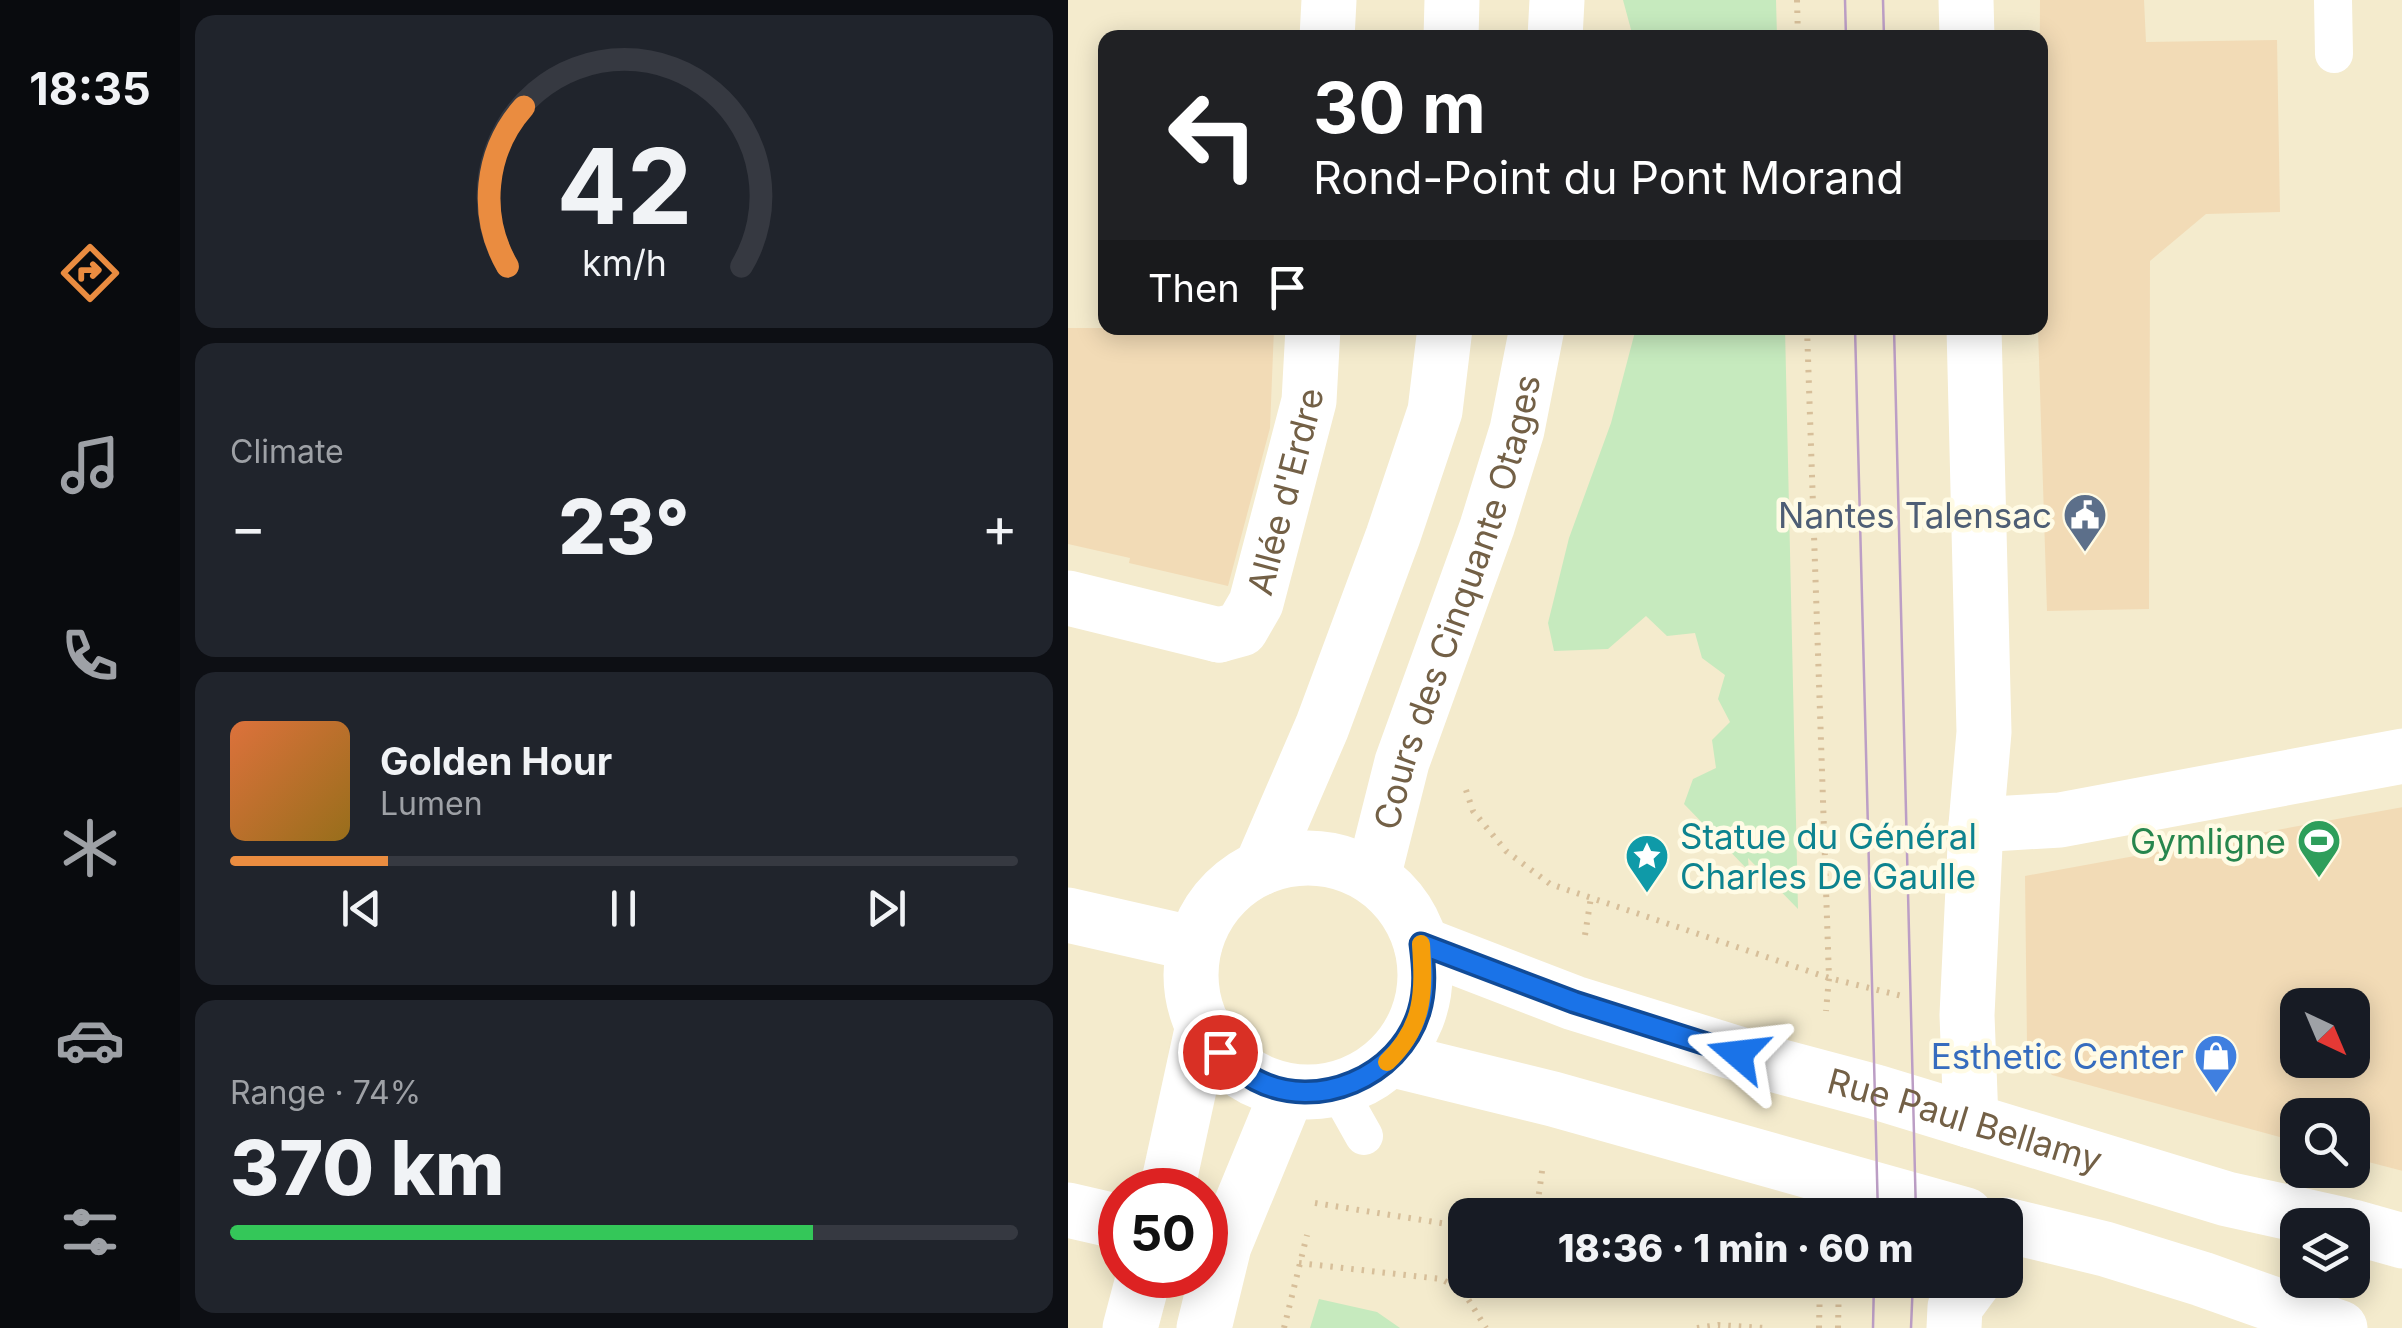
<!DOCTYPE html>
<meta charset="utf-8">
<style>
:root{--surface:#171b24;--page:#20242c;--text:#f1f3f6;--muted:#9ea1a6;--line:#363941;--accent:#ea8c40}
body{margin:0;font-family:Inter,sans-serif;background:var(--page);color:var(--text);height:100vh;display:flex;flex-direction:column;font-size:38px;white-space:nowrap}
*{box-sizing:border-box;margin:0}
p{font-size:32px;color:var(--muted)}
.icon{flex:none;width:55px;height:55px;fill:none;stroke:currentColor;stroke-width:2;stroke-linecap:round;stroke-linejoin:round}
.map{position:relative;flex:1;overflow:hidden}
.details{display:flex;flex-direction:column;gap:15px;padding:15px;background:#0d0f14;width:888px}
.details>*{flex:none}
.top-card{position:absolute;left:30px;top:30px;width:950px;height:305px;border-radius:20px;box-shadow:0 5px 25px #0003;background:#202124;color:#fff;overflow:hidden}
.needle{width:65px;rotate:136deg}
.fabs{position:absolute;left:1212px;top:988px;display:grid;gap:20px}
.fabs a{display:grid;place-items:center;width:90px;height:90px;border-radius:20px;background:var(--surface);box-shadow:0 5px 25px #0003;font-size:50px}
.speed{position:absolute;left:30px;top:1168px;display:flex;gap:20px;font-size:50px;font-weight:700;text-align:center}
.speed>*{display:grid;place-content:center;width:130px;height:130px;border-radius:50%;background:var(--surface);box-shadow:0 5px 25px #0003;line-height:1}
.speed .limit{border:15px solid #d22;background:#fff;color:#111}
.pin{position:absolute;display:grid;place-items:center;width:85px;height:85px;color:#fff;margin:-42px;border:5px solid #fff;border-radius:50%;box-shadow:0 2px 10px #0007}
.me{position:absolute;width:110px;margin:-55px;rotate:287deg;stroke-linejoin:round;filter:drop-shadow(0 0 8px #0008)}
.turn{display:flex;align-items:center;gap:35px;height:210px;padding:0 50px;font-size:45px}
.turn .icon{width:130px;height:130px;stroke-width:2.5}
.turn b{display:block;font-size:70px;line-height:85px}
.then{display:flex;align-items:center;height:95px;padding:0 50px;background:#0003;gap:20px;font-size:38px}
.big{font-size:75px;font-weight:800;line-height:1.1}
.details .card{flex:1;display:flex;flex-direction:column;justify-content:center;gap:15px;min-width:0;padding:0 35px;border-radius:20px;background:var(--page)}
.details .dial{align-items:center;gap:0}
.dial svg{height:260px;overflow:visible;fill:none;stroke:var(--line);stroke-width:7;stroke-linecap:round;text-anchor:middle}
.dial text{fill:var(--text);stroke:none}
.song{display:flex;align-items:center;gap:30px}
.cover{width:120px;height:120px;border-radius:15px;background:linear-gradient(135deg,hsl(20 70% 55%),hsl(40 70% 35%))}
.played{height:10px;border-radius:5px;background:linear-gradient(90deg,var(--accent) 20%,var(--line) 20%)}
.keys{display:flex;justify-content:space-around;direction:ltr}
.heat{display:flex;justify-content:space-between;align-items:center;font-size:55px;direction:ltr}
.charge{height:15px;border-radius:8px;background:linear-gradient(90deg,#34c759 74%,var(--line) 0)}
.trip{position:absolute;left:380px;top:1198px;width:575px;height:100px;border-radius:20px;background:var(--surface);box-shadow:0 5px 25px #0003;font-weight:800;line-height:100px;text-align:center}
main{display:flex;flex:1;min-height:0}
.tabs{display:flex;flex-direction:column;width:180px;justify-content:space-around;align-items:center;background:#090b0e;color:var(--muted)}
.tabs .icon{width:70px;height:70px}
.tabs .current{color:var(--accent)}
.tabs b{font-size:45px;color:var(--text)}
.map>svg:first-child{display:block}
.residential{fill:#f4ebcd;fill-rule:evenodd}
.green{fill:#c6eabe}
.building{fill:#f2dbb6;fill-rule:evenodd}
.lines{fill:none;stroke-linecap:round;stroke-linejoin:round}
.path{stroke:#d7bf9a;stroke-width:6;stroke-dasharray:2.5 8;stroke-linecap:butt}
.service{stroke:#fff;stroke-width:38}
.pedestrian{stroke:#fff;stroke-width:55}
.minor{stroke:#fff;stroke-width:55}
.secondary{stroke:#fff;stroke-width:55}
.tram{stroke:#bc9ec5;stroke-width:2.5}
.route-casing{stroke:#114b97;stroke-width:25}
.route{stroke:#1a73e8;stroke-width:18}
.slow{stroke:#f59e0b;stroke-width:18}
.labels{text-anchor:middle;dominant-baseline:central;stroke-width:9;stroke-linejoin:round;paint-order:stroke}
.street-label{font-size:35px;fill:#736046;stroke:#fffbe5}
.service-label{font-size:35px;fill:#4e5e75;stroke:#fffbe5;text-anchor:end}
.culture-label{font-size:35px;fill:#0d838f;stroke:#fffbe5;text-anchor:start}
.leisure-label{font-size:35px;fill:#27864d;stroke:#fffbe5;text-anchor:end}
.shop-label{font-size:35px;fill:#366cbe;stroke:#fffbe5;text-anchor:end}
</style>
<main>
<nav class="tabs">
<b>18:35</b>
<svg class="icon current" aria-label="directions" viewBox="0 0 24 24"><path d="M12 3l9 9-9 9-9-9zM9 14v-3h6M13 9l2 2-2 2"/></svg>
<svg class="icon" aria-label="music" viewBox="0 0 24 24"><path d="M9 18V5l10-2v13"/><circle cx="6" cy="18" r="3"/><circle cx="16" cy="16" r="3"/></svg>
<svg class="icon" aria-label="phone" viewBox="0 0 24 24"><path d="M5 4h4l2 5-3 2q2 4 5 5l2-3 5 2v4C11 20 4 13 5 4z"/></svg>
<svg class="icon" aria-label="climate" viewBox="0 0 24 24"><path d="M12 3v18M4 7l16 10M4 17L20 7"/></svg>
<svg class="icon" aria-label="car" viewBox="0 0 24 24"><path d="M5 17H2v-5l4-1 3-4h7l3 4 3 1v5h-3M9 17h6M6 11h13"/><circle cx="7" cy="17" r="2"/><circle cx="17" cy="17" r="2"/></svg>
<svg class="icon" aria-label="filters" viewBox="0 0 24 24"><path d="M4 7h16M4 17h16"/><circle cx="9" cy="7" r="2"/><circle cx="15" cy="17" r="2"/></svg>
</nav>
<section class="details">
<div class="card dial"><svg viewBox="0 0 100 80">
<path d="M14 69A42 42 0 1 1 86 69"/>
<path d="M14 69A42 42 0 0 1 19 20" stroke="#ea8c40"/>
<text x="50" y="56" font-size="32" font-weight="700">42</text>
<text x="50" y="72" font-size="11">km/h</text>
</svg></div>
<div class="card"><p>Climate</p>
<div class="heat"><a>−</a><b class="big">23°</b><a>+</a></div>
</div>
<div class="card">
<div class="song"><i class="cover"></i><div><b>Golden Hour</b><p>Lumen</p></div></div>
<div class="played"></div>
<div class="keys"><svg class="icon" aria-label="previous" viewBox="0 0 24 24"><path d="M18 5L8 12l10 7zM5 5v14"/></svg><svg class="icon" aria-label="pause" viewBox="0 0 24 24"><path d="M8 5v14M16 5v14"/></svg><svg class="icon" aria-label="next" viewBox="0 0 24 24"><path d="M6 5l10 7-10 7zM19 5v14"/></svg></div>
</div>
<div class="card"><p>Range · 74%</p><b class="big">370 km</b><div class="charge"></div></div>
</section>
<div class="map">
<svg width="1335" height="1328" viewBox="0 0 1335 1328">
<rect width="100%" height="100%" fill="#fdf8df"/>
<path class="residential" d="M 0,0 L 1334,0 L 1334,1328 L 0,1328 ZM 38,38 L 972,38 L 972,328 L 38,328 ZM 1230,1005 L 1285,1005 L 1285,1060 L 1230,1060 ZM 1230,1115 L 1285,1115 L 1285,1170 L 1230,1170 ZM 52,1190 L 138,1190 L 138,1275 L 52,1275 ZM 398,1215 L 938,1215 L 938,1280 L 398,1280 ZM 1230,1225 L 1285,1225 L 1285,1280 L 1230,1280 Z"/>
<path class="green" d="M 555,0 L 708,0 L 709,37 L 565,37 Z
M 568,328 L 717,328 L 730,909 L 680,858 L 681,871 L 616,804 L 625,779 L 648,768 L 644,740 L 662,722 L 650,699 L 657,675 L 634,658 L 627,633 L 599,636 L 578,616 L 540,649 L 486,651 L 480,623 L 501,538 L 543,423 Z
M 251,1299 L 309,1312 L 332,1328 L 242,1328 Z"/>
<path class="building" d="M 972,0 L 1076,0 L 1078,42 L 1209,40 L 1212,212 L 1138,214 L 1082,261 L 1081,609 L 979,611 L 970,328 Z
M 0,328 L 206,328 L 202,428 L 160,586 L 61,563 L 62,558 L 0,544 Z
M 1335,807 L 1335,1171 L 1285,1158 L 1285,1115 L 1230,1115 L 1230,1142 L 984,1075 L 959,1044 L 957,876 ZM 1230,1005 L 1285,1005 L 1285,1060 L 1230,1060 Z"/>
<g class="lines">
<path class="path" d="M 729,0 L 730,38
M 739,328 L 761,978 L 758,1011
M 398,790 L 405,811 L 438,851 L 482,884 L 761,978 L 834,996
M 517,935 L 523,897
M 247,1203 L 398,1227
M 468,1215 L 475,1164
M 231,1263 L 373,1279 L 395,1291 L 418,1328
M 725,1280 L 820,1295
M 216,1328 L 239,1235
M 629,1328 L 650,1325 L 697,1328
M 751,1328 L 752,1284
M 770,1328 L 771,1280"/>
<path class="service" d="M 1265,0 L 1266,54
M 269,1088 L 296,1136"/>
<g class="pedestrian">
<path d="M 898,0 L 899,38"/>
<path d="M 259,38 L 261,0"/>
<path d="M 906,328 L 916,732 L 908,825"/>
<path id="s1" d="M 151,635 L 173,629 L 188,603 L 241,401 L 245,328"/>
<path d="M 886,1328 L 887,1307 L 907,1280"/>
</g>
<g class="minor">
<path d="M 383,38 L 384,0"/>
<path d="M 487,38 L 489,0"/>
<path d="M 0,598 L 151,635"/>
<path d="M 193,868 L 254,727 L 325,536 L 367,411 L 377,328"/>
<path id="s2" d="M 305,877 L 334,762 L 419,527 L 449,430 L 469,328"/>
<path d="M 903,1121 L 899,1015 L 908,825 L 992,820 L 1335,756"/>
<path d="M 0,1210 L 52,1222"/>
</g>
<g class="secondary">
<circle cx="240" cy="975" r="117"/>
<path d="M 0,915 L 127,944"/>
<path id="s3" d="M 353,944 L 506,1003 L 703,1064 L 808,1092 L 1159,1199 L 1277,1225"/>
<path d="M 322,1059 L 485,1099 L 898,1215"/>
<path d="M 99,1190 L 135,1025"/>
<path d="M 938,1225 L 1037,1249 L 1134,1279 L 1272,1328"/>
<path d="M 1285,1227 L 1335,1241"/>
<path d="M 62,1328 L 76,1275"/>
<path d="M 136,1328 L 156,1246 L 220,1091"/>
</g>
<path class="tram" d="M 777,0 L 778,38
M 815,0 L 816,38
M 787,328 L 810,1215
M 826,328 L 848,1215
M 805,1328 L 806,1280
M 843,1328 L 845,1280"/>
</g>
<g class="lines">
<defs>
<path id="route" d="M 152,1052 C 163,1062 174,1073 188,1080 C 249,1112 331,1077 351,1012 C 358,989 356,967 353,944 L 506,1002 L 670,1054"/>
</defs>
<use href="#route" class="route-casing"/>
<use href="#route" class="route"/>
<path class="slow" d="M 319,1062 C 357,1026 356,991 353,944"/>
</g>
<defs>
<symbol id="civic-pin" viewBox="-11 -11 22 30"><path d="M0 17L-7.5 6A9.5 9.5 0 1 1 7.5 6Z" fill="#5c6f8a" stroke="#fffbe5"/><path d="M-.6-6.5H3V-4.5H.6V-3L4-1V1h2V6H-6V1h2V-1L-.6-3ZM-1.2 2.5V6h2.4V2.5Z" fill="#fff"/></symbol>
<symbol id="stadium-pin" viewBox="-11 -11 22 30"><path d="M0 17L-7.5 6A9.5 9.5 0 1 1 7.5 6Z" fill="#2e9e5b" stroke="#fffbe5"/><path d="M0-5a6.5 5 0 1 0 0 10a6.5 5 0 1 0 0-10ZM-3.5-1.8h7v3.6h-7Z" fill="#fff"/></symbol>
<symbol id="sight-pin" viewBox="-11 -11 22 30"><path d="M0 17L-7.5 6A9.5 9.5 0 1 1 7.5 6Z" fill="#0f9aa8" stroke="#fffbe5"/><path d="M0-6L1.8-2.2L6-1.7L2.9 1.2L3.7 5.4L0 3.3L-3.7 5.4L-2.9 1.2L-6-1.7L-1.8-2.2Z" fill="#fff"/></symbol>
<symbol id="shop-pin" viewBox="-11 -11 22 30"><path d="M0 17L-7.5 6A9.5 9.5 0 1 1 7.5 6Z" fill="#3f7fe0" stroke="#fffbe5"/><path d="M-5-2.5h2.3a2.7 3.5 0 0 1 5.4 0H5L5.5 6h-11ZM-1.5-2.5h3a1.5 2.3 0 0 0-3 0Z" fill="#fff"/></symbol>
</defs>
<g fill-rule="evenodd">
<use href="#civic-pin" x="992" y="490" width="50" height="68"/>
<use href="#stadium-pin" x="1226" y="816" width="50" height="68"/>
<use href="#sight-pin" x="554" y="831" width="50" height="68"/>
<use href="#shop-pin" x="1123" y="1031" width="50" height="68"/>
</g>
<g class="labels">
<g class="street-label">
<text stroke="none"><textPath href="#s1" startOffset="168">Allée d'Erdre</textPath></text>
<text stroke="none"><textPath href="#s2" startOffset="288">Cours des Cinquante Otages</textPath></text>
<text stroke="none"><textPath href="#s3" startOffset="572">Rue Paul Bellamy</textPath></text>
</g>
<g class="service-label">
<text x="984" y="515">Nantes Talensac</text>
</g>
<g class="culture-label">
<text x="612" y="836">Statue du Général<tspan x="612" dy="40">Charles De Gaulle</tspan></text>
</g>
<g class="leisure-label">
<text x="1218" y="841">Gymligne</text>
</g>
<g class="shop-label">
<text x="1116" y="1056">Esthetic Center</text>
</g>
</g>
</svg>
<div class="fabs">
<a><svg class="needle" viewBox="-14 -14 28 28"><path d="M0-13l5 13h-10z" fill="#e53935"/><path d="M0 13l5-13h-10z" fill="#9ea1a6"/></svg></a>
<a><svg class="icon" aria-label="search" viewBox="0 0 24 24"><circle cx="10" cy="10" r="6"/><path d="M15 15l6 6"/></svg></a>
<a><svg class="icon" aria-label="layers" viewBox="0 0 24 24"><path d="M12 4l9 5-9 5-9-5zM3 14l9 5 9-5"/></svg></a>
</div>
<div class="speed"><div class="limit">50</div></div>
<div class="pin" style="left:152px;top:1052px;background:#d93025"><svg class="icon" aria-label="arrive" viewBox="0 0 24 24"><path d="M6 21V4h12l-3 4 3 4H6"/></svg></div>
<svg class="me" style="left:670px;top:1054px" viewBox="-20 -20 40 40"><path d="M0-17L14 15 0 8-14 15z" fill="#1a73e8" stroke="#fff" stroke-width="4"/></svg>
<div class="trip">18:36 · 1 min · 60 m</div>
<div class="top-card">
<div class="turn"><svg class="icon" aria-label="left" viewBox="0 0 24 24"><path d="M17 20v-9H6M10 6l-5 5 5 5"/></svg><div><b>30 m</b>Rond-Point du Pont Morand</div></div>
<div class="then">Then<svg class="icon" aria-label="arrive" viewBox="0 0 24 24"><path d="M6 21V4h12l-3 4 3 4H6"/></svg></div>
</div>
</div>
</main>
